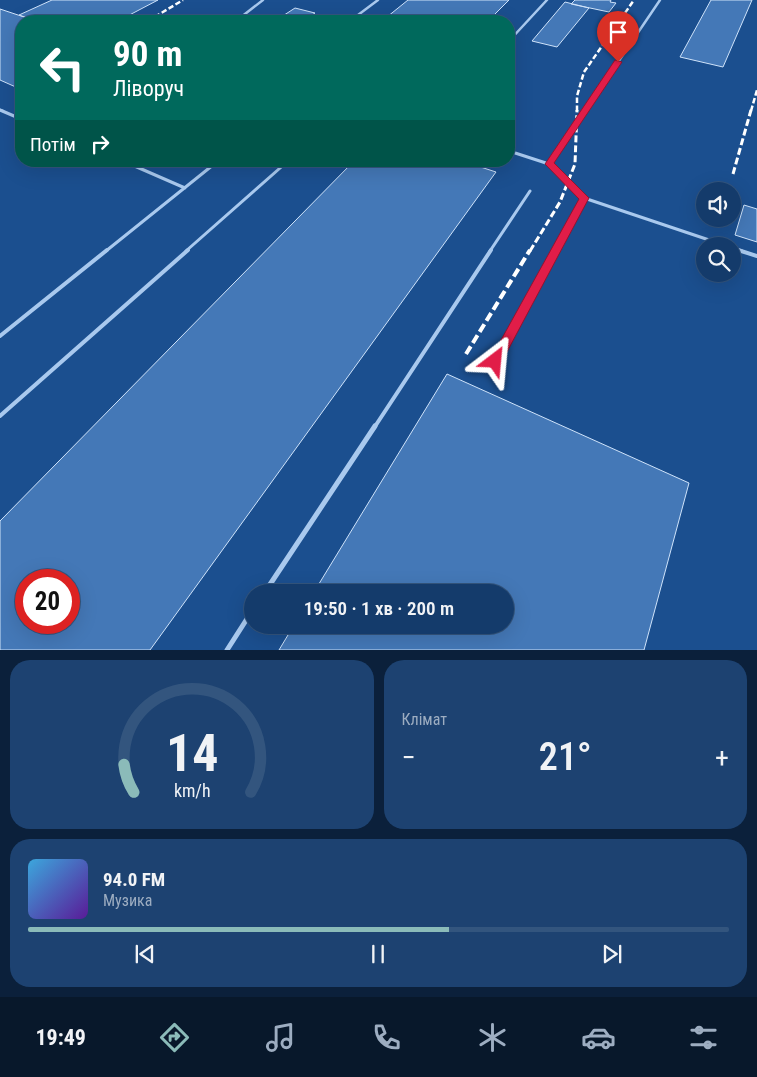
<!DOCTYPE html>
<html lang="uk">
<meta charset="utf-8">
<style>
:root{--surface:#143b6b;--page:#1d4271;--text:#f1f3f6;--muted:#9dadc1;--line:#33557e;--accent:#8bbbb9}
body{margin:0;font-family:"Roboto Condensed",sans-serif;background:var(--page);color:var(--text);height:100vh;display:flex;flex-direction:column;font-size:19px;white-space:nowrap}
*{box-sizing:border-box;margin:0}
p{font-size:16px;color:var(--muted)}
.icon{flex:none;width:28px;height:28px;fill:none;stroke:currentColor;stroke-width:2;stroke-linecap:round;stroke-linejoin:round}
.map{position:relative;height:650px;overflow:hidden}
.panel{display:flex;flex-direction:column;gap:10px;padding:10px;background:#0b203b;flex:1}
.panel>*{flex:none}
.banner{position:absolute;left:15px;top:15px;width:500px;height:152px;border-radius:20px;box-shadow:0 5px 20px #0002,0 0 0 1px var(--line);background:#00695c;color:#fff;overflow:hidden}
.fabs{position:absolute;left:696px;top:182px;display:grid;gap:10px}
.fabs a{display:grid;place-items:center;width:45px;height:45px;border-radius:50%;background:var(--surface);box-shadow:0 5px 20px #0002,0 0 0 1px var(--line);font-size:25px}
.speed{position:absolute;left:15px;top:569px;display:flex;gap:10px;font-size:25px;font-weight:700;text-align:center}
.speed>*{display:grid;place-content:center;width:65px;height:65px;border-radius:50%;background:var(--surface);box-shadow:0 5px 20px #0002,0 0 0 1px var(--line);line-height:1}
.speed .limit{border:8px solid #d22;background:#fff;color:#111}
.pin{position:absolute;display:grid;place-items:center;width:42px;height:42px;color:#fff;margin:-51px -21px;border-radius:50% 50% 50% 0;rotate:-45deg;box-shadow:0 0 5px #0007}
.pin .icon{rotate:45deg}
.me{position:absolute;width:55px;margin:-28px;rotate:29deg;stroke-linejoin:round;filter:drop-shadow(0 0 4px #0008)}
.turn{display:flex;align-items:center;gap:18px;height:105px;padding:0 15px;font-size:22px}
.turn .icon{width:65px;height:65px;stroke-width:2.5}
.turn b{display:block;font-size:35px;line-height:42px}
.then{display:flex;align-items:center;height:48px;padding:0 15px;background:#0003;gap:10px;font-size:19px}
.big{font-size:38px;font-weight:600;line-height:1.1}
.panel .tile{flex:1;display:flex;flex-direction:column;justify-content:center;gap:8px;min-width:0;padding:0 18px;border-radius:20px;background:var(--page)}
.panel .dial{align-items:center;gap:0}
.dial svg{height:130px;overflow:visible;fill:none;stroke:var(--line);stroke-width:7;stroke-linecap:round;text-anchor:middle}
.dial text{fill:var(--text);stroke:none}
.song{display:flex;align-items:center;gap:15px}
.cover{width:60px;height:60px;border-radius:8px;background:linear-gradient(135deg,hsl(200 70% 55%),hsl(270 70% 35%))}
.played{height:5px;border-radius:2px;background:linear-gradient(90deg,var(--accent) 60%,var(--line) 60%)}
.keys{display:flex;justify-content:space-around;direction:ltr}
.heat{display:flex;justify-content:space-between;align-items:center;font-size:28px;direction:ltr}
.panel .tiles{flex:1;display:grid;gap:10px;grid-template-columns:1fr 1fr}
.tile:last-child{grid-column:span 2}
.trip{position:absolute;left:244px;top:584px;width:270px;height:50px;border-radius:25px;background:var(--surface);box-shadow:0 5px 20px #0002,0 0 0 1px var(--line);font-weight:600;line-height:50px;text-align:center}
.dock{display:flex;height:80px;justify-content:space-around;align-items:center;background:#08182b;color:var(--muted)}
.dock .icon{width:35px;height:35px}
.dock .active{color:var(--accent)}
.dock b{font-size:22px;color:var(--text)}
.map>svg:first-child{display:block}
.building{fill:#4478b7;stroke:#cfe3fa;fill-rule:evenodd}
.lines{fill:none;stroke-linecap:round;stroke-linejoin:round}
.lane-far3{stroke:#a9c9ee;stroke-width:2.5}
.lane-far2{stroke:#a9c9ee;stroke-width:3}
.lane-far1{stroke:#a9c9ee;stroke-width:4}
.lane{stroke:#a9c9ee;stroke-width:5}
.rail-far2{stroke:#fff;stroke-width:2.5;stroke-dasharray:5.5 2.5;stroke-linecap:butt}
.rail-far1{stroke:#fff;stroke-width:3;stroke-dasharray:7 3;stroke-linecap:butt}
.rail{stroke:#fff;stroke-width:4;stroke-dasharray:9 4;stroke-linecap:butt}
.route{fill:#e11d48;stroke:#92132f}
</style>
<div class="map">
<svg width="757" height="650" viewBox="0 0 757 650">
<rect width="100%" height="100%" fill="#1b4f8f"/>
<path class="building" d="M 52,0 L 158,0 L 118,21 L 36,21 L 19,15 Z
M 408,0 L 509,0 L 488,21 L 382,21 Z
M 575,0 L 611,0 L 610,2 L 616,3 L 609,12 L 571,4 Z
M 711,0 L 752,0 L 723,67 L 680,57 Z
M 565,2 L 589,8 L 557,47 L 532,41 Z
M 295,8 L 315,13 L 303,21 L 275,21 Z
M 0,9 L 36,21 L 21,21 L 21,86 L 18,88 L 0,80 Z
M 354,161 L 462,161 L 496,172 L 150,650 L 0,650 L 0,521 ZM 26,580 L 69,580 L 69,622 L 26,622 Z
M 744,205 L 757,209 L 757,242 L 735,235 Z
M 447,374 L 689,483 L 644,650 L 279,650 L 294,625 L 505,625 L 505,592 L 314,592 Z"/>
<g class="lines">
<path class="lane-far3" d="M 236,21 L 263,0
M 350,21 L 378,0
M 509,41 L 547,0
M 0,110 L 3,111
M 585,111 L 660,0"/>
<path class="lane-far2" d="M 0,110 L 21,119
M 509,151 L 549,164 L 584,198 L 727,246
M 123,161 L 185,188
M 549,164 L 585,110
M 732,248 L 742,251
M 106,251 L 218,161
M 186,251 L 288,161
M 490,251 L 530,191
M 555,251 L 584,198"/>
<path class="lane-far1" d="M 738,250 L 757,256
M 0,336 L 107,250
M 495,361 L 556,250
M 0,416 L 188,250
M 374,428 L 491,250"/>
<path class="lane" d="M 265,592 L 375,426
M 227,650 L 252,611"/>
<path class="rail-far2" d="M 148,21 L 183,0
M 577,111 L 577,96 L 584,72 L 634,0
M 751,111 L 757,90"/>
<path class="rail-far1" d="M 733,174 L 751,110
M 530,251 L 560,202 L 575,164 L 577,110"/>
<path class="rail" d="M 466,354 L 530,250"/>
</g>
<path class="route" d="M 615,60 L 622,62 L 554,163 L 589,198 L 500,365 L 491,365 L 489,361 L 491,358 L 579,199 L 545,164 Z"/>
</svg>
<div class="fabs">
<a><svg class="icon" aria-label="sound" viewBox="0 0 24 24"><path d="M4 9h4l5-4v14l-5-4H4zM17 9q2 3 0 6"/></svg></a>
<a><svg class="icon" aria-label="search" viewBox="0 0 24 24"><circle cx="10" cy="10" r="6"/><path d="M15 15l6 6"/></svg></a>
</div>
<div class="speed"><div class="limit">20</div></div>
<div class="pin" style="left:618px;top:62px;background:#d93025"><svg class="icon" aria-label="arrive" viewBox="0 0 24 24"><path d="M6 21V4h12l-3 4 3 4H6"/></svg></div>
<svg class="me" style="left:495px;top:361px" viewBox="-20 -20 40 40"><path d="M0-17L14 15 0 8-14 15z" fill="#e11d48" stroke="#fff" stroke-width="4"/></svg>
<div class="trip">19:50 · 1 хв · 200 m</div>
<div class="banner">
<div class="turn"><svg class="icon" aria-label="left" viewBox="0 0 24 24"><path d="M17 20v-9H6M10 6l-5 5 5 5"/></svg><div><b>90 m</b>Ліворуч</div></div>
<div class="then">Потім<svg class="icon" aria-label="right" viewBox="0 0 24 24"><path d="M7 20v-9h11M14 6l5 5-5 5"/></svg></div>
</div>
</div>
<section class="panel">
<div class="tiles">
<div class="tile dial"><svg viewBox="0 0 100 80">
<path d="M14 69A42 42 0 1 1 86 69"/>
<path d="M14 69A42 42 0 0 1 8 52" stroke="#8bbbb9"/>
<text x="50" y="56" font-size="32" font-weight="700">14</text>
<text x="50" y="72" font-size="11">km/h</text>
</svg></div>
<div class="tile"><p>Клімат</p>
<div class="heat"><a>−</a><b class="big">21°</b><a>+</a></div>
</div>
<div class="tile">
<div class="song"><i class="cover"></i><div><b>94.0 FM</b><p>Музика</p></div></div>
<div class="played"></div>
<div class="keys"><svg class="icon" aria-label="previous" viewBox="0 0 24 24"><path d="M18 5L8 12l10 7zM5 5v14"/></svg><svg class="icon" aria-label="pause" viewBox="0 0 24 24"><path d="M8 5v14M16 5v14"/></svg><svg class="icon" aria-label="next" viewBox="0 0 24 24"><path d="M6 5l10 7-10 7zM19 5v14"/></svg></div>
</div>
</div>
</section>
<nav class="dock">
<b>19:49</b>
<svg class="icon active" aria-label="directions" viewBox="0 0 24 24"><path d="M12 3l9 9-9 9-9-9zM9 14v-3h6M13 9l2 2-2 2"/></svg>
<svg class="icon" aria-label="music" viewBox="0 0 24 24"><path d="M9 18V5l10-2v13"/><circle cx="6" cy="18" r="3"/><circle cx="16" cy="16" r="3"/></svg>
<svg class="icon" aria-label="phone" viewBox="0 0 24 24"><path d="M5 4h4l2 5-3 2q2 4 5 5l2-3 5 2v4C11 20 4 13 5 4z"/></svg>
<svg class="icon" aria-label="climate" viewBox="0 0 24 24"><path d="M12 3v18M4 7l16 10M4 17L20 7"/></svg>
<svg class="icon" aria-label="car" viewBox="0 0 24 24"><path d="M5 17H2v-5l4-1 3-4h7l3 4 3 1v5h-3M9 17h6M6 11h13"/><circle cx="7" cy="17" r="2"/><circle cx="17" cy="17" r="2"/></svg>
<svg class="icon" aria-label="filters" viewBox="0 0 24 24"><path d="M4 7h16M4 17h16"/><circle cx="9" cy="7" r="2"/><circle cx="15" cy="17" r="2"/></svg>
</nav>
